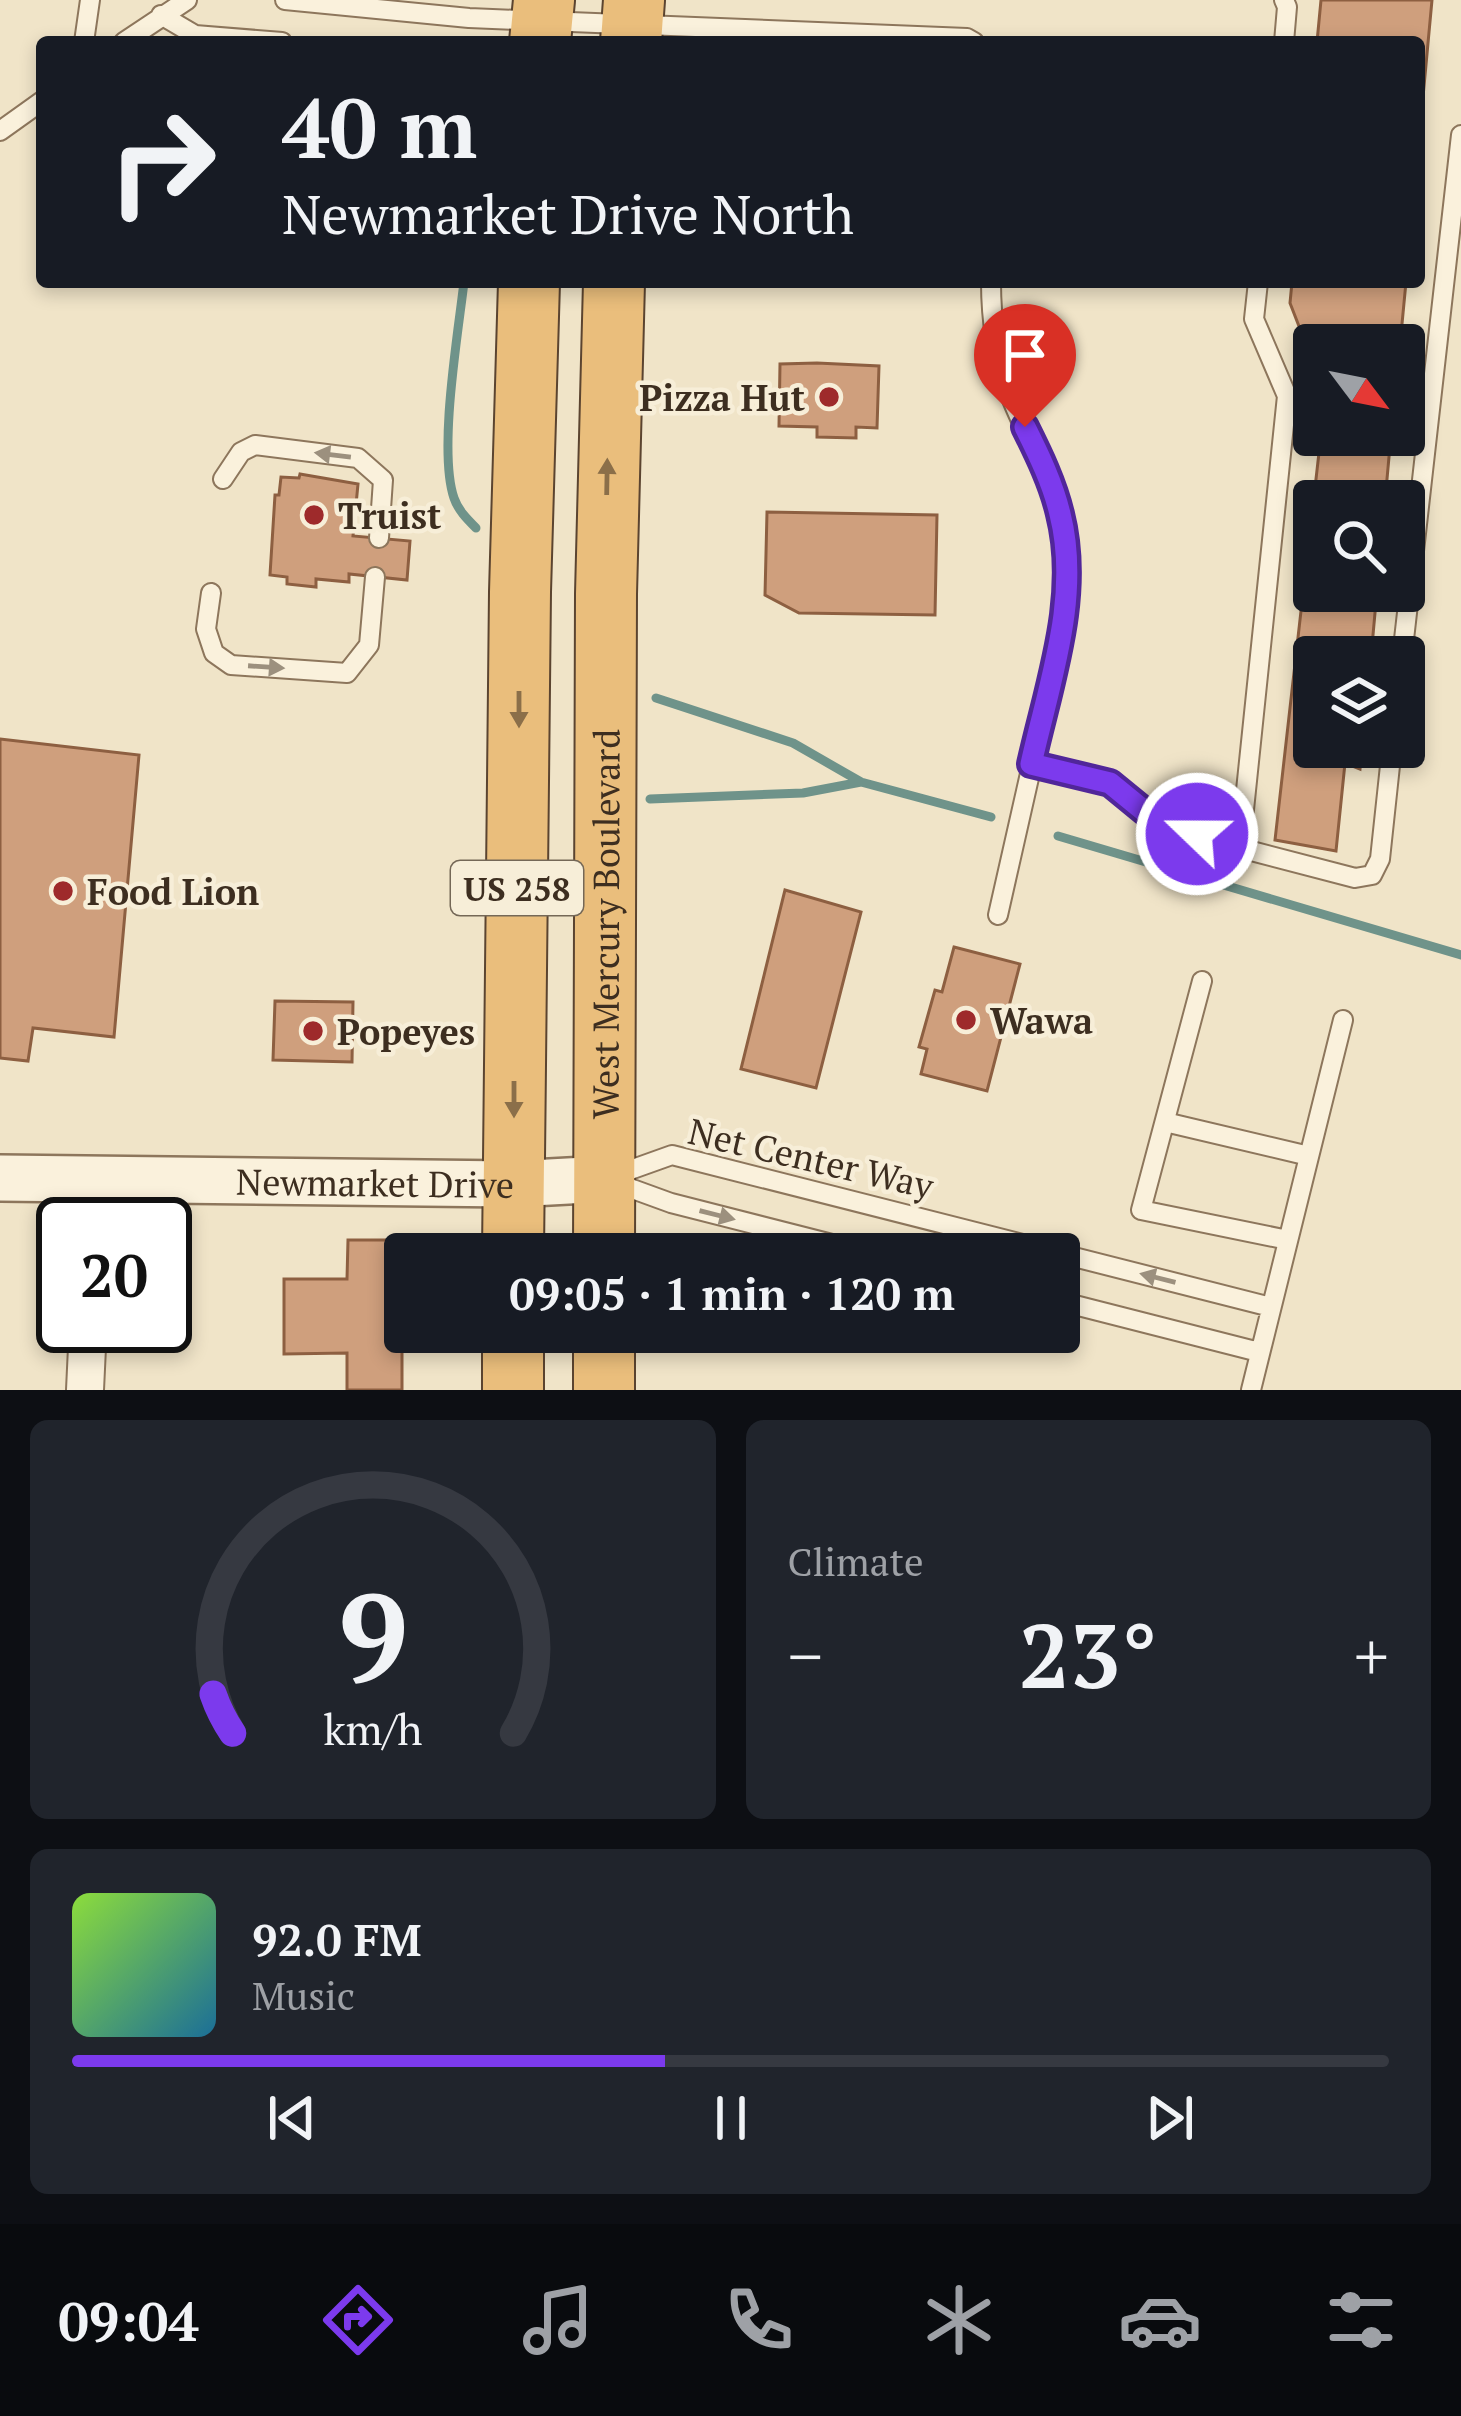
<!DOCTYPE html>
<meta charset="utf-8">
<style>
:root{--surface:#171b24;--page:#20242c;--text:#f1f3f6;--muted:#9ea1a6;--line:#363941;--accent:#7c3aed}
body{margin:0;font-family:"PT Serif",serif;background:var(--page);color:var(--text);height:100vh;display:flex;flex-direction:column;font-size:45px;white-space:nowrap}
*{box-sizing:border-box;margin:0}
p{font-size:39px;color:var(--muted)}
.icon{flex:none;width:66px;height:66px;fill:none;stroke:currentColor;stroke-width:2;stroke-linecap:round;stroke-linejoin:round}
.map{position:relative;height:1390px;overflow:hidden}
.panel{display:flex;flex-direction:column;gap:30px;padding:30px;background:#0d0f14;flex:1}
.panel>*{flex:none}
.top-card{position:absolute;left:36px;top:36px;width:1389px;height:252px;border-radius:12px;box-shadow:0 6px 18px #0003;background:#171b24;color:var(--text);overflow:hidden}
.needle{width:78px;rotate:122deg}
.buttons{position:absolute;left:1293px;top:324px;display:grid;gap:24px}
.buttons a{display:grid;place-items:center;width:132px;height:132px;border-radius:12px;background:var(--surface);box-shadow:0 6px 18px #0003;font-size:60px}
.speed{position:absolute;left:36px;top:1197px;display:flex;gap:24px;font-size:60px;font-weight:700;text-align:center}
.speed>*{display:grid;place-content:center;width:156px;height:156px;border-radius:50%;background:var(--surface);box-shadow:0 6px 18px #0003;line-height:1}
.speed .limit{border:6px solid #111;border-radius:18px;background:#fff;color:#111}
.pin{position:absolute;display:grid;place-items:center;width:102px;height:102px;color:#fff;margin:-123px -51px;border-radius:50% 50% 50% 0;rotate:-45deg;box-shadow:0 0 12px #0007}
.pin .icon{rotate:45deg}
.me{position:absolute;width:132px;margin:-66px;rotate:292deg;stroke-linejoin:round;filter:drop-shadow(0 0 9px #0008)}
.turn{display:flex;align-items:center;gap:42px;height:252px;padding:0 48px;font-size:54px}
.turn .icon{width:156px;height:156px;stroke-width:2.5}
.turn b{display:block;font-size:84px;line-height:102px}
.big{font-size:90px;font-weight:700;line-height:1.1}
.panel .widget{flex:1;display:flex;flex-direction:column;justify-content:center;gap:18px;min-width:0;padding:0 42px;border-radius:18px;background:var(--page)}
.panel .dial{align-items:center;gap:0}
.dial svg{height:312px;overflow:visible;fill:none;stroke:var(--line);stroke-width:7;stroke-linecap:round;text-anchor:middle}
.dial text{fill:var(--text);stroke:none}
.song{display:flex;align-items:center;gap:36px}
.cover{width:144px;height:144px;border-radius:18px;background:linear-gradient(135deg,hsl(90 70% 55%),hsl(200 70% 35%))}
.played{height:12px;border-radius:6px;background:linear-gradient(90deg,var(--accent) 45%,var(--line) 45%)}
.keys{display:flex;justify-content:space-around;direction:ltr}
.heat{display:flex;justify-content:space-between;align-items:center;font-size:66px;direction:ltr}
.panel .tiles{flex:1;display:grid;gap:30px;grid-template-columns:1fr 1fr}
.widget:last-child{grid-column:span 2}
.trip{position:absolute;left:384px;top:1233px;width:696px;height:120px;border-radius:12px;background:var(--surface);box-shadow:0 6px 18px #0003;font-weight:700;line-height:120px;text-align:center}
.tab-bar{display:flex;height:192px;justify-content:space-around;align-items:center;background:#090b0e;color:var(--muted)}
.tab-bar .icon{width:84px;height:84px}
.tab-bar .current{color:var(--accent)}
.tab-bar b{font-size:54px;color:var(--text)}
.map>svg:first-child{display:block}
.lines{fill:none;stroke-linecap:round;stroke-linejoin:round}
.stream{stroke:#6f938a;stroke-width:9}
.building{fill:#cf9f7d;stroke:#8d5f41;stroke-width:3}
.service-casing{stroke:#8d765c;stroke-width:22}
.minor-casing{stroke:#8d765c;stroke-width:40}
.tertiary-casing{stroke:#8d765c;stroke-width:50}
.trunk-casing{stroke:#5b4430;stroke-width:64}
.service{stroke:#faf1dc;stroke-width:18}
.minor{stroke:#faf1dc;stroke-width:36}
.tertiary{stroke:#faf1dc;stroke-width:45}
.trunk{stroke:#eabe7c;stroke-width:60}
.oneway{fill:#9c907e}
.oneway2{fill:#8b6f49}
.route-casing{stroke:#51269a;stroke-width:30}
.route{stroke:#7c3aed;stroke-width:21}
.poi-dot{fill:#9e2a2b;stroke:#f7eed8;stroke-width:4.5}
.labels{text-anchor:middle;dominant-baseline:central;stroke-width:9;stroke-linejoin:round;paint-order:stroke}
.shield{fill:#f7eed8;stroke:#756857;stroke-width:3}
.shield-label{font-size:33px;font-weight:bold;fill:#3d2e20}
.poi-label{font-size:36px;font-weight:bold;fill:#3d2e20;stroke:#f7eed8;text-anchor:start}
.street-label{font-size:36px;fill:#3d2e20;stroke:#f7eed8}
</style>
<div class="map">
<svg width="1461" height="1390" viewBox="0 0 1461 1390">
<rect width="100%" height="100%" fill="#f0e4c8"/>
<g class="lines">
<path class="stream" d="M 464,282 C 458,334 438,451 454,498 C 458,510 467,519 476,528
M 656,698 L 793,743 L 861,782
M 650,799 L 803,793 L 861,782 L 991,817
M 1058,836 L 1461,955"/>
</g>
<path class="building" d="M 1321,0 L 1432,0 L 1419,140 L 1419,42 L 1317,42 Z
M 1292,282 L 1406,282 L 1400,345 L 1314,345 L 1314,365 L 1290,303 Z
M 817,363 L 879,366 L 877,428 L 856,427 L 856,438 L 817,437 L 817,427 L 779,426 L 780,364 Z
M 1321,435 L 1391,435 L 1385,501 L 1314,501 L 1314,591 L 1377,591 L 1371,657 L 1314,657 L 1314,747 L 1362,747 L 1360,769 L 1345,763 L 1336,851 L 1275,840 Z
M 300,474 L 358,484 L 353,536 L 410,541 L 407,580 L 349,574 L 349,582 L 316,579 L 316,587 L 287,584 L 287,577 L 270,575 L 275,495 L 279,495 L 281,477 L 299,478 Z
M 767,512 L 937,515 L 935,615 L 799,613 L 765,595 Z
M 0,739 L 139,755 L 114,1037 L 33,1028 L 28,1061 L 0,1058 Z
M 785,890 L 861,912 L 816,1088 L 741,1069 Z
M 954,947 L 1020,964 L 987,1091 L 921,1074 L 927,1049 L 919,1047 L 935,990 L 942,992 Z
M 275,1001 L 353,1002 L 352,1062 L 273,1060 Z
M 348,1240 L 402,1240 L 402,1390 L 347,1390 L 347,1353 L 284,1354 L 284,1279 L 347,1279 Z"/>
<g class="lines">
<defs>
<path id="service" d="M 285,0 L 469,18 L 967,38 L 974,42
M 161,15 L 195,35 L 282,42
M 84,42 L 90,0
M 124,42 L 187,0
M 1284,42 L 1287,7 L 1284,0
M 0,131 L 42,101
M 991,282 C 991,320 996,356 1009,392 C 1024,433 1048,469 1059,512 C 1070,550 1067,593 1062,632 L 998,915
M 1258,282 L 1254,319 L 1287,396 L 1240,848 L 1355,878 L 1372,875 L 1380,859 L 1392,747
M 223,479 L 241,452 L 255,445 L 358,458 L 383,480 L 379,538
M 211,593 L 206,629 L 214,653 L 231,665 L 347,673 L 369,645 L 375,577
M 1402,657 L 1461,135
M 1031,764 L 1110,783 L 1154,819 L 1240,848
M 1202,981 L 1141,1210 L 1288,1240
M 1165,1122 L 1309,1156
M 616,1175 L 672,1155 L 1271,1307
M 616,1183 L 671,1203 L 871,1254
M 1059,1301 L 1259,1352
M 1251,1390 L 1343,1020"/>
<path id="minor" d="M 93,1224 L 95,1181
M 85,1390 L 88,1326"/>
<g id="tertiary">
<path id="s1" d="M 0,1178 L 513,1184 L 605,1179"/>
</g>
<g id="trunk">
<path d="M 540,42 L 544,0"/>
<path d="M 631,42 L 634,0"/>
<path d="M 513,1254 L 520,592 L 529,282"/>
<path id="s2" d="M 604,1254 L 606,594 L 614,282"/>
<path d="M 604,1332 L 604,1390"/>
<path d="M 513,1390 L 513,1332"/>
</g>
</defs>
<use href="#service" class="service-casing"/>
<use href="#minor" class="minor-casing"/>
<use href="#tertiary" class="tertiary-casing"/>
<use href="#trunk" class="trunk-casing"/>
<use href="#service" class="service"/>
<use href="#minor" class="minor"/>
<use href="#tertiary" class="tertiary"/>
<use href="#trunk" class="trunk"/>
</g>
<defs><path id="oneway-solid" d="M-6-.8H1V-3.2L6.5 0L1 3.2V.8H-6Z" transform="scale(3)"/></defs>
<g class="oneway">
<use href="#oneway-solid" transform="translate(333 455) rotate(-173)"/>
<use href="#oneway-solid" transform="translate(266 667) rotate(4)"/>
<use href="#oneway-solid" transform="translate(717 1215) rotate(14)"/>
<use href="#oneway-solid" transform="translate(1158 1278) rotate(-166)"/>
</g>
<g class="oneway2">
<use href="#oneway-solid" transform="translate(607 477) rotate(-89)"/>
<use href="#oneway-solid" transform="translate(519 709) rotate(90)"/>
<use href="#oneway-solid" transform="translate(514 1099) rotate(90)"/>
</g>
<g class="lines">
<defs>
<path id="route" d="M 1025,427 C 1039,455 1053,484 1060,514 C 1081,597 1049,683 1031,764 L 1110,783 L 1154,819 L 1197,834"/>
</defs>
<use href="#route" class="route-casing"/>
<use href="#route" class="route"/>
</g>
<g class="poi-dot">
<circle cx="829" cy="397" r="12"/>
<circle cx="314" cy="515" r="12"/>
<circle cx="63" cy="891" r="12"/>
<circle cx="966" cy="1020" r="12"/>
<circle cx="313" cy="1031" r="12"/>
</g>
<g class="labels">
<rect class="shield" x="451" y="861" width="132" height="54" rx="9"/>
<g class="shield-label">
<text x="517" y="888">US 258</text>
</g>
<g class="poi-label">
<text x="805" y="397" text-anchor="end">Pizza Hut</text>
<text x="338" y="515">Truist</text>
<text x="87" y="891">Food Lion</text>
<text x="990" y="1020">Wawa</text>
<text x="337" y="1031">Popeyes</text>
</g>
<g class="street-label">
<text stroke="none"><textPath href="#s2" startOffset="330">West Mercury Boulevard</textPath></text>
<text transform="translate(811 1158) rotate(13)">Net Center Way</text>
<text stroke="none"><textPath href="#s1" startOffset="375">Newmarket Drive</textPath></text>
</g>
</g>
</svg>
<div class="buttons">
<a><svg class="needle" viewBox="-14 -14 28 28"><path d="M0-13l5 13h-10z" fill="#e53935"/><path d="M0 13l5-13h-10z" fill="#9ea1a6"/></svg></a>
<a><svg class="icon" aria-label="search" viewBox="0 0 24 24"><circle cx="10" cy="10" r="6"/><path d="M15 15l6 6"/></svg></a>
<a><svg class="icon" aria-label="layers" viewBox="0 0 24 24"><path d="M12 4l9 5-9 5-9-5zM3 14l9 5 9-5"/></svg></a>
</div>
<div class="speed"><div class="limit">20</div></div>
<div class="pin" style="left:1025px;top:427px;background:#d93025"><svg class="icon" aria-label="arrive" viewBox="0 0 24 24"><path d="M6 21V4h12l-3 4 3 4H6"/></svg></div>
<svg class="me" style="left:1197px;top:834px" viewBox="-20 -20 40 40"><circle r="17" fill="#7c3aed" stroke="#fff" stroke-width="3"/><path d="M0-11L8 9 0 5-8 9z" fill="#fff"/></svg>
<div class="trip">09:05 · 1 min · 120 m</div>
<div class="top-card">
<div class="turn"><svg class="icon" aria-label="right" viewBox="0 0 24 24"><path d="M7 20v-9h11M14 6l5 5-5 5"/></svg><div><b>40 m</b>Newmarket Drive North</div></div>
</div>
</div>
<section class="panel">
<div class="tiles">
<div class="widget dial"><svg viewBox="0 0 100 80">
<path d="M14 69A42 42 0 1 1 86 69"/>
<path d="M14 69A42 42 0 0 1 9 59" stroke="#7c3aed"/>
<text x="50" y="56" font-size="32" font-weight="700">9</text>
<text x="50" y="72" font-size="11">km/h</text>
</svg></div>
<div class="widget"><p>Climate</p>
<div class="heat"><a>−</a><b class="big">23°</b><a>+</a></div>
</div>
<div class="widget">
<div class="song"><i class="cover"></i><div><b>92.0 FM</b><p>Music</p></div></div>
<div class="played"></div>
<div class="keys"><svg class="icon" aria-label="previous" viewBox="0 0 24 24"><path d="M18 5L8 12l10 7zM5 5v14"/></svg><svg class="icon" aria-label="pause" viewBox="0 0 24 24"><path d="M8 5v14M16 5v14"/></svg><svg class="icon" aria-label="next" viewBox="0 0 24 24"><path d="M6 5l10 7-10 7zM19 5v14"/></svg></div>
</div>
</div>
</section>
<nav class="tab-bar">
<b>09:04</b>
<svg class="icon current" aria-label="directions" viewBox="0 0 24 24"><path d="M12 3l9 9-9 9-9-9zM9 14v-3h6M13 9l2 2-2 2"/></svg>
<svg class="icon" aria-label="music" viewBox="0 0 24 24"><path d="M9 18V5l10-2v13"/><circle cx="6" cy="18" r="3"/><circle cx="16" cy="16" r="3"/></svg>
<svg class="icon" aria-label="phone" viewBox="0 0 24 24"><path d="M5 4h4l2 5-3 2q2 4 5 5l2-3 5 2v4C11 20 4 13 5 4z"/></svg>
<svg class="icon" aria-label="climate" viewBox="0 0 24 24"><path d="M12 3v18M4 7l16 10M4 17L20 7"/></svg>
<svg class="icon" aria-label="car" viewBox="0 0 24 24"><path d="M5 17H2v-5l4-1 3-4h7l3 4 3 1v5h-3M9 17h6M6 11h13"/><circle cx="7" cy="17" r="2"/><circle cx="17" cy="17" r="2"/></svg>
<svg class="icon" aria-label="filters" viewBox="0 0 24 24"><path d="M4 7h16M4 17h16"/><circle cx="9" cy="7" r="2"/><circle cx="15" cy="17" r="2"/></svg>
</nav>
